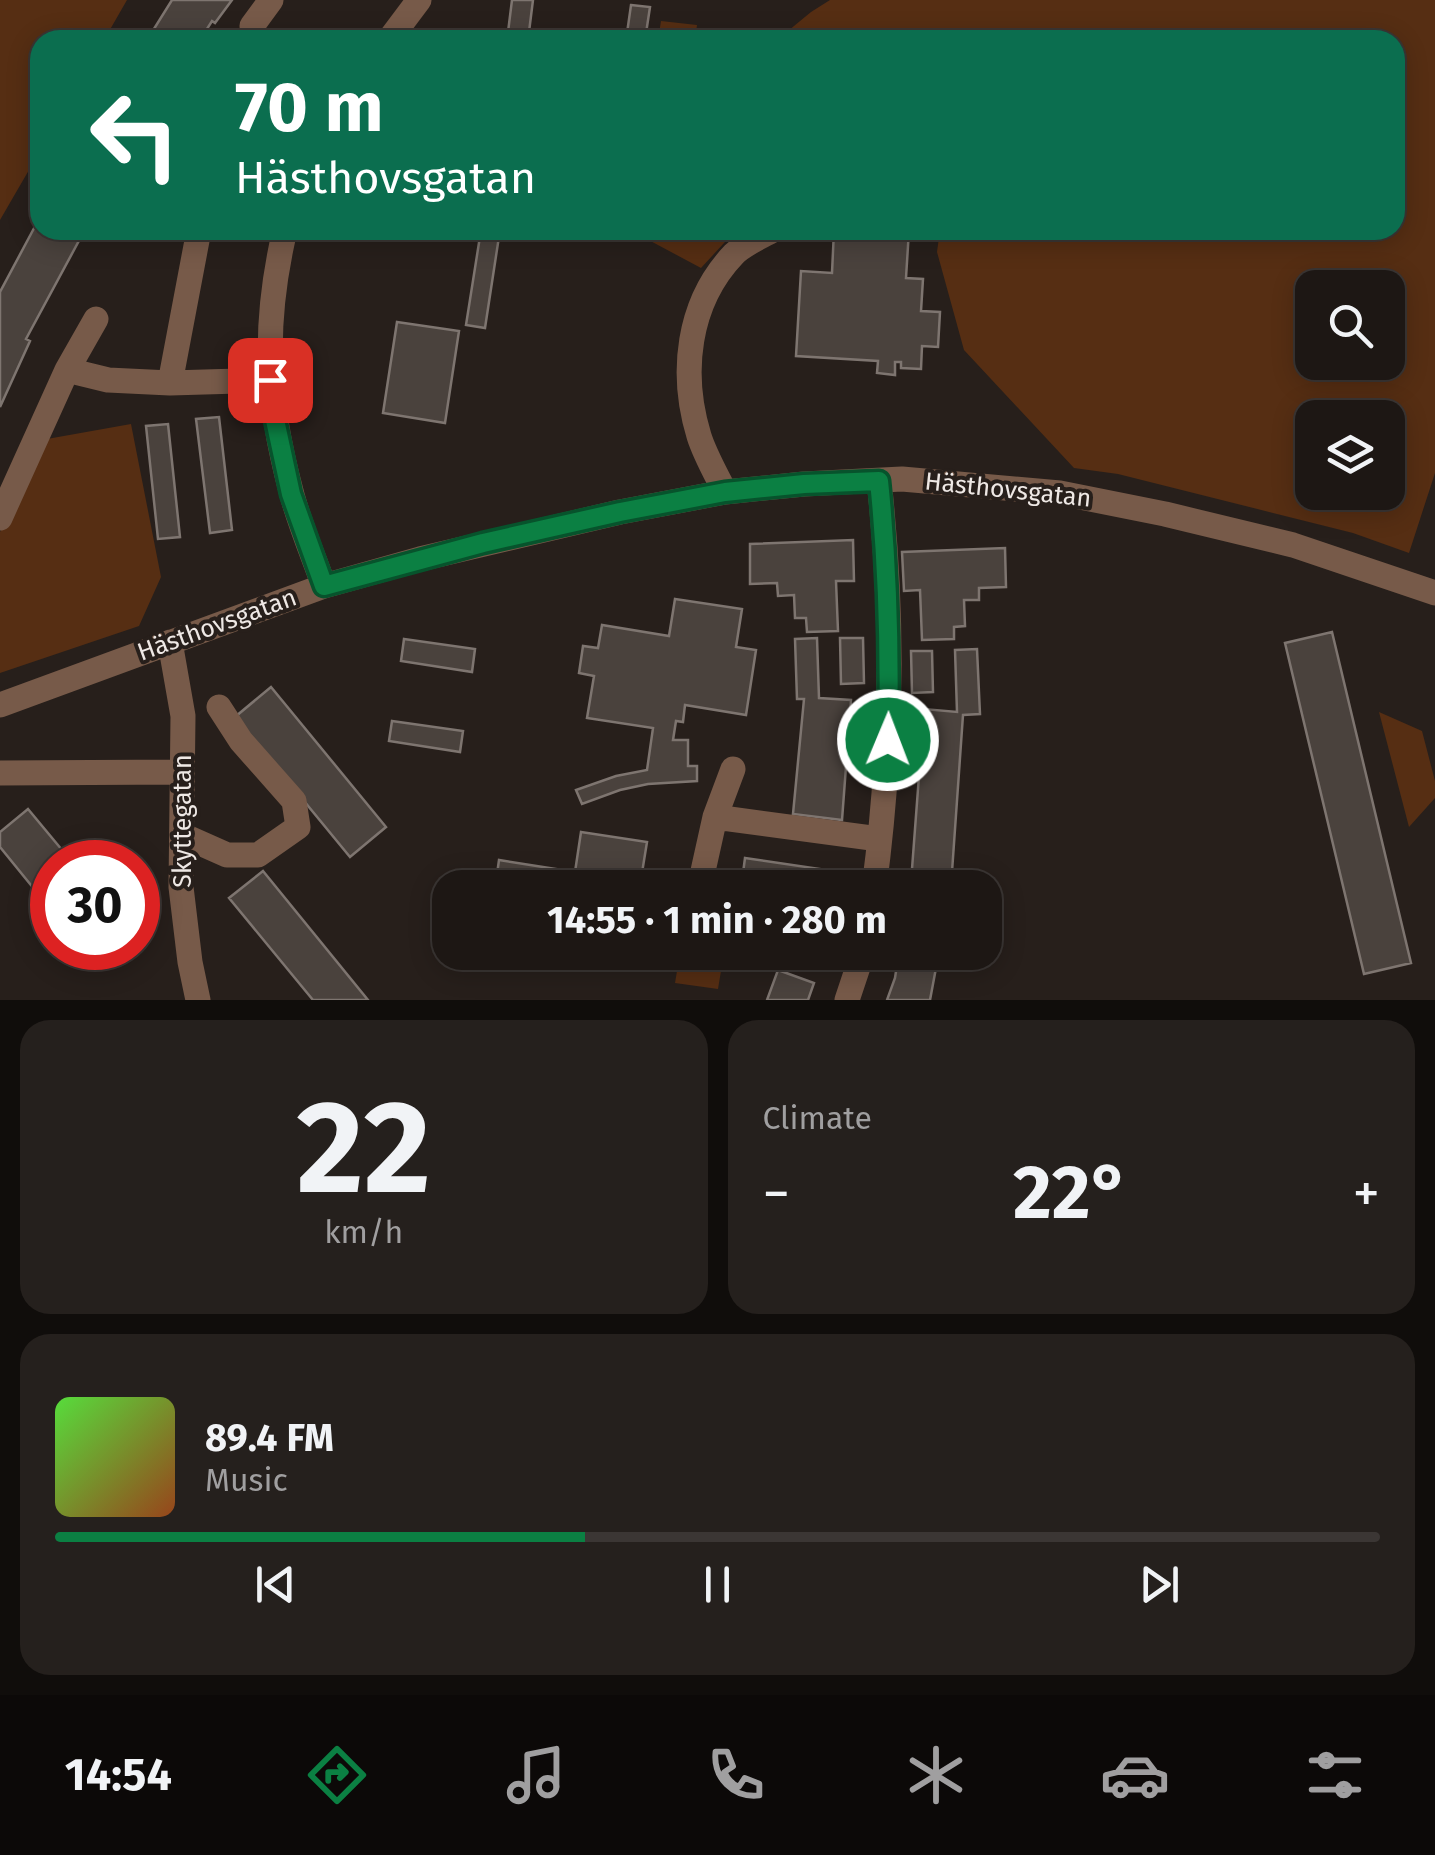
<!DOCTYPE html>
<meta charset="utf-8">
<style>
:root{--surface:#1d1714;--page:#25201d;--text:#f1f3f6;--muted:#a09fa0;--line:#3b3634;--accent:#0b8043}
body{margin:0;font-family:"Fira Sans",sans-serif;background:var(--page);color:var(--text);height:100vh;display:flex;flex-direction:column;font-size:38px;white-space:nowrap}
*{box-sizing:border-box;margin:0}
p{font-size:32px;color:var(--muted)}
.icon{flex:none;width:55px;height:55px;fill:none;stroke:currentColor;stroke-width:2;stroke-linecap:round;stroke-linejoin:round}
.map{position:relative;height:1000px;overflow:hidden}
.details{display:flex;flex-direction:column;gap:20px;padding:20px;background:#100d0b;flex:1}
.details>*{flex:none}
.top-card{position:absolute;left:30px;top:30px;width:1375px;height:210px;border-radius:30px;box-shadow:0 5px 25px #0003,0 0 0 2px var(--line);background:#0b6e4f;color:#fff;overflow:hidden}
.fabs{position:absolute;left:1295px;top:270px;display:grid;gap:20px}
.fabs a{display:grid;place-items:center;width:110px;height:110px;border-radius:20px;background:var(--surface);box-shadow:0 5px 25px #0003,0 0 0 2px var(--line);font-size:50px}
.speed{position:absolute;left:30px;top:840px;display:flex;gap:20px;font-size:50px;font-weight:700;text-align:center}
.speed>*{display:grid;place-content:center;width:130px;height:130px;border-radius:50%;background:var(--surface);box-shadow:0 5px 25px #0003,0 0 0 2px var(--line);line-height:1}
.speed .limit{border:15px solid #d22;background:#fff;color:#111}
.pin{position:absolute;display:grid;place-items:center;width:85px;height:85px;color:#fff;margin:-42px;border-radius:20px;box-shadow:0 5px 15px #0006}
.me{position:absolute;width:110px;margin:-55px;rotate:1deg;stroke-linejoin:round;filter:drop-shadow(0 0 8px #0008)}
.turn{display:flex;align-items:center;gap:35px;height:210px;padding:0 40px;font-size:45px}
.turn .icon{width:130px;height:130px;stroke-width:2.5}
.turn b{display:block;font-size:70px;line-height:85px}
.big{font-size:75px;font-weight:700;line-height:1.1}
.details .card{flex:1;display:flex;flex-direction:column;justify-content:center;gap:15px;min-width:0;padding:0 35px;border-radius:30px;background:var(--page)}
.details .dial{align-items:center;gap:0}
.dial b{font-size:130px;line-height:1}
.song{display:flex;align-items:center;gap:30px}
.cover{width:120px;height:120px;border-radius:15px;background:linear-gradient(135deg,hsl(110 70% 55%),hsl(20 70% 35%))}
.played{height:10px;border-radius:5px;background:linear-gradient(90deg,var(--accent) 40%,var(--line) 40%)}
.keys{display:flex;justify-content:space-around;direction:ltr}
.heat{display:flex;justify-content:space-between;align-items:center;font-size:55px;direction:ltr}
.details .tiles{flex:1;display:grid;gap:20px;grid-template-columns:1fr 1fr}
.card:last-child{grid-column:span 2}
.trip{position:absolute;left:432px;top:870px;width:570px;height:100px;border-radius:30px;background:var(--surface);box-shadow:0 5px 25px #0003,0 0 0 2px var(--line);font-weight:700;line-height:100px;text-align:center}
.dock{display:flex;height:160px;justify-content:space-around;align-items:center;background:#0c0908;color:var(--muted)}
.dock .icon{width:70px;height:70px}
.dock .on{color:var(--accent)}
.dock b{font-size:45px;color:var(--text)}
.map>svg:first-child{display:block}
.green{fill:#562e13;fill-rule:evenodd}
.building{fill:#4a423d;stroke:#7e7570;stroke-width:2.5}
.lines{fill:none;stroke-linecap:round;stroke-linejoin:round}
.minor{stroke:#775a49;stroke-width:25}
.route-casing{stroke:#07532c;stroke-width:25}
.route{stroke:#0b8043;stroke-width:18}
.labels{text-anchor:middle;dominant-baseline:central;stroke-width:8;stroke-linejoin:round;paint-order:stroke}
.street-label{font-size:25px;fill:#eee8e5;stroke:#271f1b}
</style>
<div class="map">
<svg width="1435" height="1000" viewBox="0 0 1435 1000">
<rect width="100%" height="100%" fill="#271f1b"/>
<path class="green" d="M 0,0 L 127,0 L 104,40 L 40,40 L 40,151 L 0,220 Z
M 830,0 L 1435,0 L 1435,473 L 1409,553 L 1353,533 L 1118,474 L 1074,468 L 964,350 L 937,252 L 940,230 L 1395,230 L 1395,40 L 777,40 L 811,12 ZM 1312,288 L 1388,288 L 1388,362 L 1312,362 ZM 1312,418 L 1388,418 L 1388,492 L 1312,492 Z
M 661,21 L 697,25 L 695,40 L 658,40 Z
M 647,230 L 736,230 L 701,268 L 643,237 Z
M 131,424 L 161,577 L 139,626 L 0,673 L 0,532 L 47,439 Z
M 1379,712 L 1422,731 L 1435,781 L 1435,798 L 1409,827 Z
M 680,953 L 724,953 L 718,989 L 675,983 Z"/>
<path class="building" d="M 172,0 L 232,0 L 215,23 L 212,21 L 200,40 L 147,40 Z
M 512,0 L 533,0 L 528,40 L 507,40 Z
M 631,5 L 650,7 L 645,40 L 626,40 Z
M 40,217 L 40,230 L 90,230 L 85,239 L 81,237 L 26,339 L 30,341 L 0,407 L 0,292 Z
M 481,230 L 500,230 L 485,328 L 466,325 Z
M 834,230 L 909,230 L 906,278 L 923,279 L 921,311 L 940,312 L 938,347 L 922,346 L 921,369 L 901,368 L 901,362 L 895,362 L 895,375 L 877,373 L 878,361 L 796,356 L 801,271 L 832,273 Z
M 397,322 L 459,331 L 445,423 L 383,413 Z
M 219,417 L 232,530 L 210,533 L 196,419 Z
M 168,424 L 180,537 L 158,539 L 146,426 Z
M 853,540 L 854,581 L 836,581 L 838,631 L 807,632 L 806,618 L 795,618 L 794,595 L 778,596 L 777,583 L 750,584 L 750,544 Z
M 1005,548 L 1006,587 L 979,588 L 979,600 L 964,600 L 965,626 L 954,627 L 954,639 L 922,640 L 920,590 L 904,591 L 902,552 Z
M 675,599 L 742,609 L 736,647 L 756,650 L 746,715 L 685,705 L 683,722 L 676,721 L 673,740 L 688,740 L 688,766 L 697,766 L 697,781 L 648,784 L 620,790 L 582,804 L 576,790 L 616,776 L 647,770 L 653,728 L 587,718 L 594,676 L 579,673 L 583,646 L 598,648 L 602,625 L 669,636 Z
M 1332,632 L 1411,963 L 1364,974 L 1285,643 Z
M 817,638 L 819,698 L 851,700 L 842,820 L 793,814 L 804,699 L 797,699 L 795,639 Z
M 840,638 L 863,638 L 864,683 L 841,684 Z
M 404,639 L 475,649 L 472,672 L 401,661 Z
M 977,649 L 980,714 L 963,715 L 952,872 L 912,869 L 924,709 L 957,712 L 955,650 Z
M 911,651 L 932,651 L 933,692 L 912,693 Z
M 271,687 L 386,827 L 350,857 L 235,717 Z
M 392,721 L 463,731 L 460,752 L 389,741 Z
M 28,809 L 72,862 L 52,862 L 52,911 L 0,847 L 0,832 Z
M 581,832 L 647,842 L 641,879 L 662,883 L 661,888 L 495,888 L 499,860 L 575,872 Z
M 745,858 L 847,873 L 845,888 L 741,888 Z
M 263,871 L 368,1000 L 313,1000 L 229,898 Z
M 910,876 L 949,882 L 948,888 L 908,888 Z
M 82,948 L 117,948 L 96,965 Z
M 494,952 L 565,952 L 564,963 Z
M 899,952 L 939,952 L 930,1000 L 887,1000 L 895,978 Z
M 778,970 L 814,983 L 808,1000 L 767,1000 Z"/>
<g class="lines">
<path class="minor" d="M 252,26 L 271,0
M 389,40 L 419,0
M 199,230 L 170,383 L 270,380
M 285,230 C 263,323 266,398 291,491 C 299,523 313,555 324,586
M 96,319 L 67,370 L 108,380 L 170,383
M 725,492 C 716,474 705,455 699,436 C 680,374 687,303 734,254 C 744,244 761,237 773,230
M 0,518 L 67,370
M 170,642 L 183,716 L 181,887 L 190,962 L 198,1000
M 0,705 L 324,586 L 420,559 L 620,512 L 725,492 L 804,484 L 902,479 L 1060,493 L 1165,514 L 1293,545 L 1435,593
M 0,773 L 182,772
M 715,817 L 879,839
M 182,835 L 227,855 L 258,855 L 298,827 L 294,801 L 241,741 L 219,707
M 701,880 L 715,817 L 733,769
M 874,888 C 892,753 894,616 879,481
M 847,1000 L 863,952"/>
</g>
<g class="lines">
<defs>
<path id="route" d="M 270,380 L 275,420 L 291,494 L 324,586 L 483,543 L 620,512 L 725,492 L 804,484 L 879,481 C 888,569 890,652 888,740"/>
</defs>
<use href="#route" class="route-casing"/>
<use href="#route" class="route"/>
</g>
<g class="labels">
<g class="street-label">
<text transform="translate(1008 490) rotate(6)">Hästhovsgatan</text>
<text transform="translate(217 625) rotate(-20)">Hästhovsgatan</text>
<text transform="translate(183 821) rotate(-90)">Skyttegatan</text>
</g>
</g>
</svg>
<div class="fabs">
<a><svg class="icon" aria-label="search" viewBox="0 0 24 24"><circle cx="10" cy="10" r="6"/><path d="M15 15l6 6"/></svg></a>
<a><svg class="icon" aria-label="layers" viewBox="0 0 24 24"><path d="M12 4l9 5-9 5-9-5zM3 14l9 5 9-5"/></svg></a>
</div>
<div class="speed"><div class="limit">30</div></div>
<div class="pin" style="left:270px;top:380px;background:#d93025"><svg class="icon" aria-label="arrive" viewBox="0 0 24 24"><path d="M6 21V4h12l-3 4 3 4H6"/></svg></div>
<svg class="me" style="left:888px;top:740px" viewBox="-20 -20 40 40"><circle r="17" fill="#0b8043" stroke="#fff" stroke-width="3"/><path d="M0-11L8 9 0 5-8 9z" fill="#fff"/></svg>
<div class="trip">14:55 · 1 min · 280 m</div>
<div class="top-card">
<div class="turn"><svg class="icon" aria-label="left" viewBox="0 0 24 24"><path d="M17 20v-9H6M10 6l-5 5 5 5"/></svg><div><b>70 m</b>Hästhovsgatan</div></div>
</div>
</div>
<section class="details">
<div class="tiles">
<div class="card dial"><b>22</b><p>km/h</p></div>
<div class="card"><p>Climate</p>
<div class="heat"><a>−</a><b class="big">22°</b><a>+</a></div>
</div>
<div class="card">
<div class="song"><i class="cover"></i><div><b>89.4 FM</b><p>Music</p></div></div>
<div class="played"></div>
<div class="keys"><svg class="icon" aria-label="previous" viewBox="0 0 24 24"><path d="M18 5L8 12l10 7zM5 5v14"/></svg><svg class="icon" aria-label="pause" viewBox="0 0 24 24"><path d="M8 5v14M16 5v14"/></svg><svg class="icon" aria-label="next" viewBox="0 0 24 24"><path d="M6 5l10 7-10 7zM19 5v14"/></svg></div>
</div>
</div>
</section>
<nav class="dock">
<b>14:54</b>
<svg class="icon on" aria-label="directions" viewBox="0 0 24 24"><path d="M12 3l9 9-9 9-9-9zM9 14v-3h6M13 9l2 2-2 2"/></svg>
<svg class="icon" aria-label="music" viewBox="0 0 24 24"><path d="M9 18V5l10-2v13"/><circle cx="6" cy="18" r="3"/><circle cx="16" cy="16" r="3"/></svg>
<svg class="icon" aria-label="phone" viewBox="0 0 24 24"><path d="M5 4h4l2 5-3 2q2 4 5 5l2-3 5 2v4C11 20 4 13 5 4z"/></svg>
<svg class="icon" aria-label="climate" viewBox="0 0 24 24"><path d="M12 3v18M4 7l16 10M4 17L20 7"/></svg>
<svg class="icon" aria-label="car" viewBox="0 0 24 24"><path d="M5 17H2v-5l4-1 3-4h7l3 4 3 1v5h-3M9 17h6M6 11h13"/><circle cx="7" cy="17" r="2"/><circle cx="17" cy="17" r="2"/></svg>
<svg class="icon" aria-label="filters" viewBox="0 0 24 24"><path d="M4 7h16M4 17h16"/><circle cx="9" cy="7" r="2"/><circle cx="15" cy="17" r="2"/></svg>
</nav>
